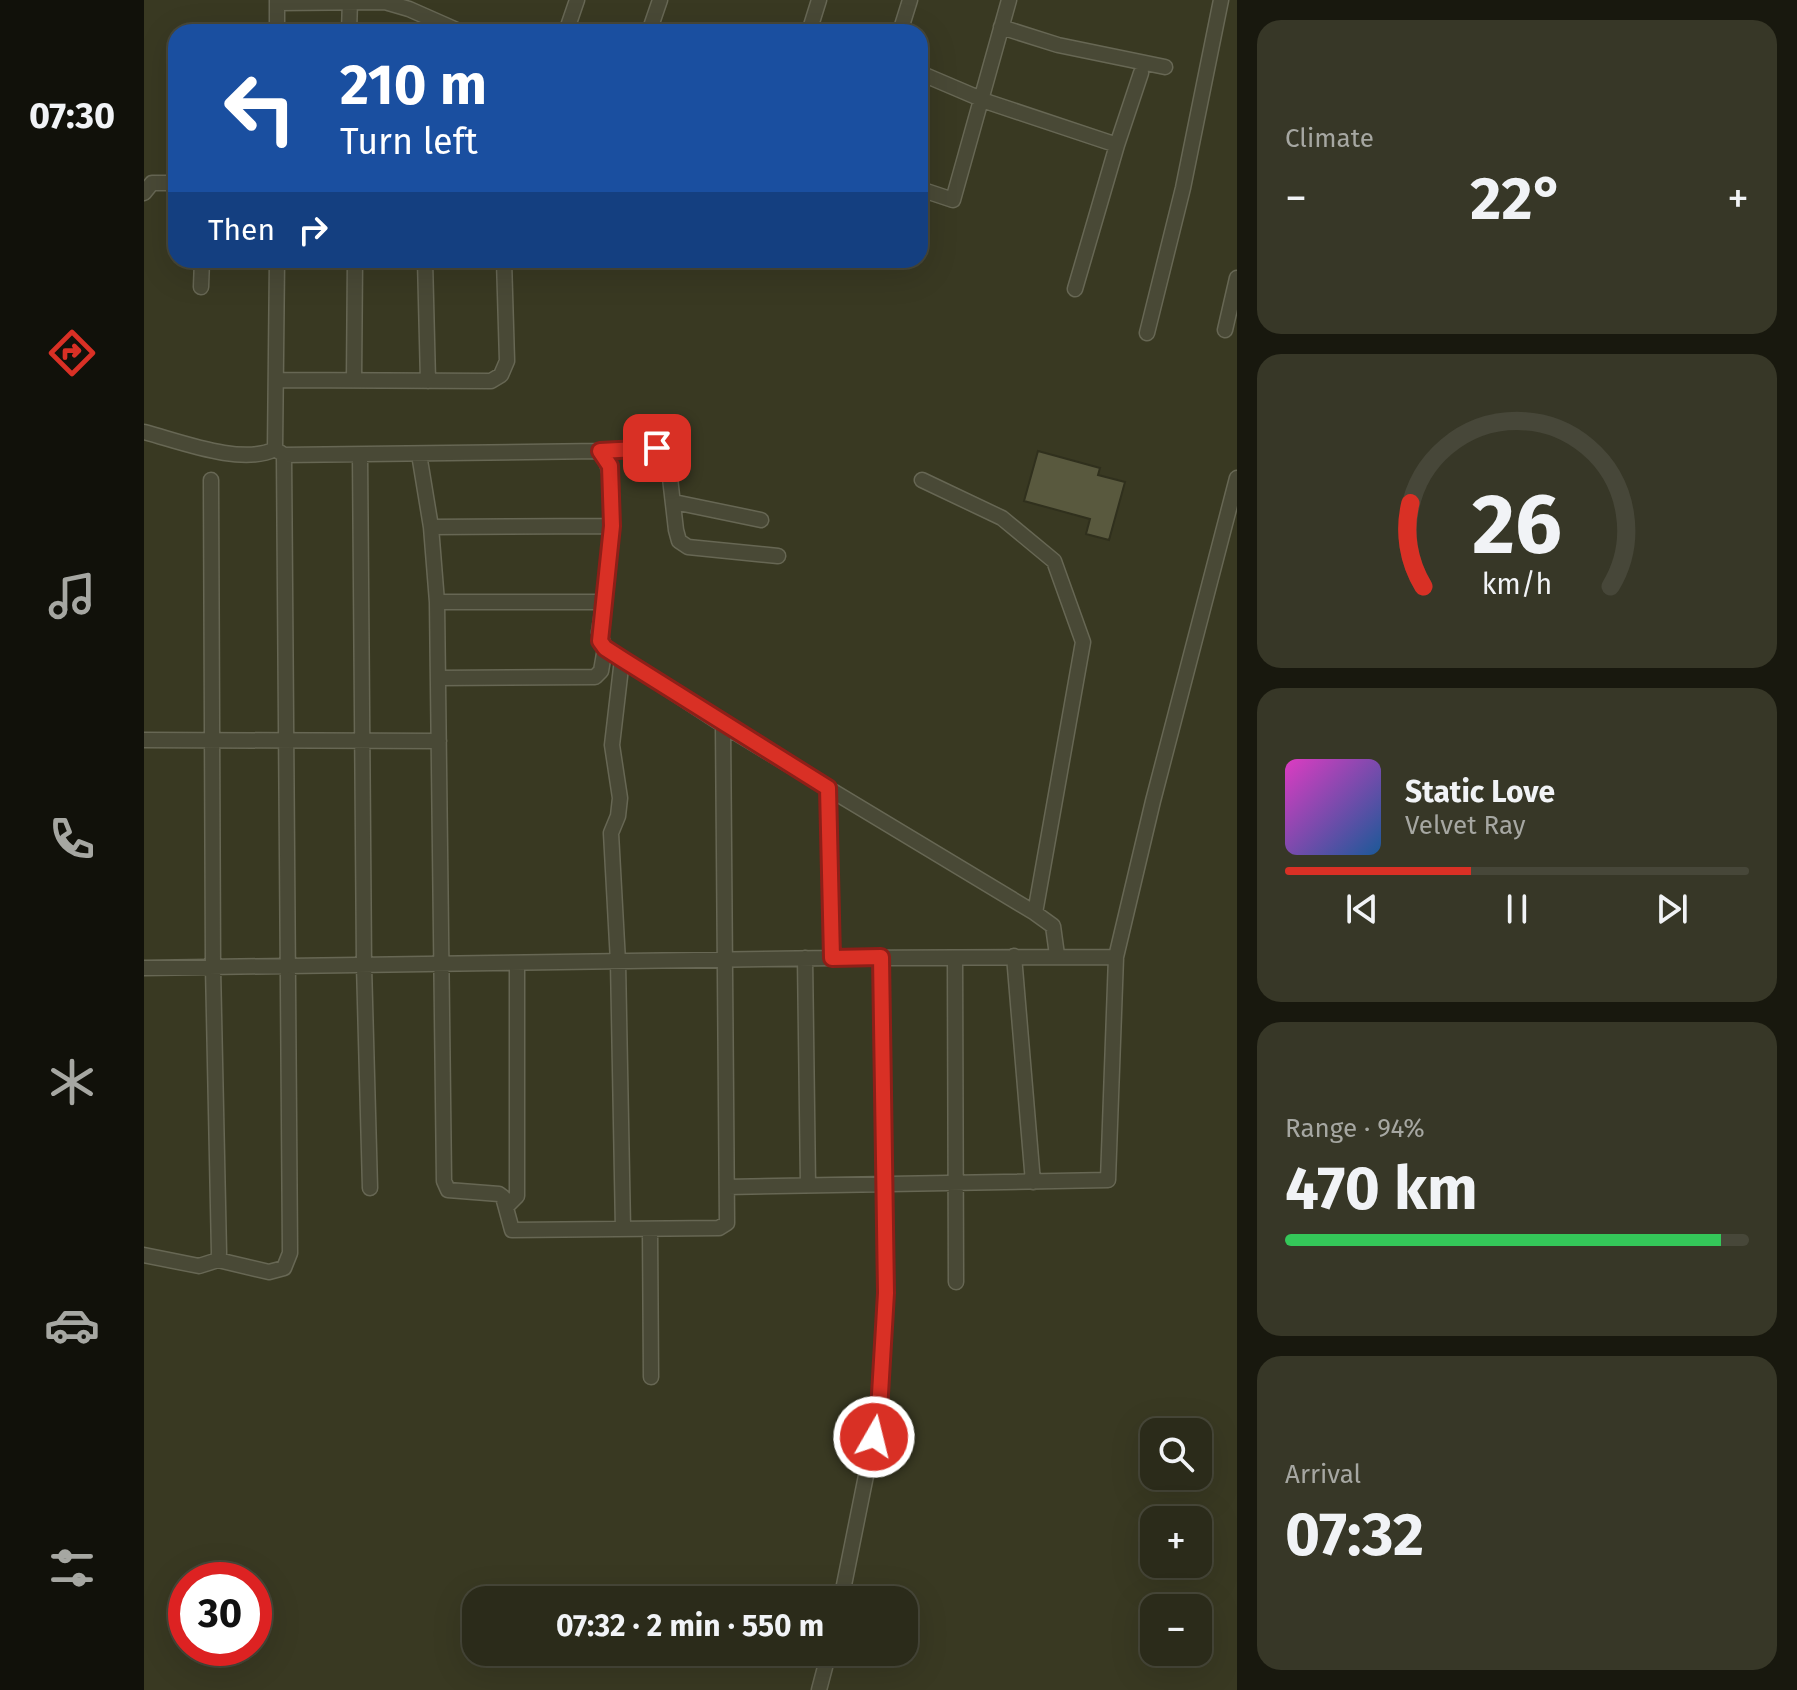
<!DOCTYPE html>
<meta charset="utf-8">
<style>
:root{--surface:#2b2b1a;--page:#373727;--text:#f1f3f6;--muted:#a6a7a2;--line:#474739;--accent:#d93025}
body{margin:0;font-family:"Fira Sans",sans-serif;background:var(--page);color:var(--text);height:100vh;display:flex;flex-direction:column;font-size:30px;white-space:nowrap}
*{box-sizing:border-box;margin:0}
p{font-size:26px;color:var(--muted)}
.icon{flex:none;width:44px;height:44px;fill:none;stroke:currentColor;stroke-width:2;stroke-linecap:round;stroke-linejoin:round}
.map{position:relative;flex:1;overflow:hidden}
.sheet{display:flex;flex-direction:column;gap:20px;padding:20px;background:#18180e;width:560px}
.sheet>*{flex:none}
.top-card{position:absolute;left:24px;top:24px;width:760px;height:244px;border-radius:24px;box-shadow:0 8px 32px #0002,0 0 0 2px var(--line);background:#1a4fa0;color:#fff;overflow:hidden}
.tools{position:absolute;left:996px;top:1418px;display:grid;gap:16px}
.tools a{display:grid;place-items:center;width:72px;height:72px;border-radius:16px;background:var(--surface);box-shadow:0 8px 32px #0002,0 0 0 2px var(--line);font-size:40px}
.speed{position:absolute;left:24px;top:1562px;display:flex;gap:16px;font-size:40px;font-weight:700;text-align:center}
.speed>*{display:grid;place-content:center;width:104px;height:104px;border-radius:50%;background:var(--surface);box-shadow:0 8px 32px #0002,0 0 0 2px var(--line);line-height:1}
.speed .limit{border:12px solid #d22;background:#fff;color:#111}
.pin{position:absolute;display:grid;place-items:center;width:68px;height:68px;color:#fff;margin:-34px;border-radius:16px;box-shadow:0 4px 12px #0006}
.me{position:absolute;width:88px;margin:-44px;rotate:8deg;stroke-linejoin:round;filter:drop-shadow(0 0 6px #0008)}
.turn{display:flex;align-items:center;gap:28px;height:168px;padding:0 40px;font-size:36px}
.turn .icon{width:104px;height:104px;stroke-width:2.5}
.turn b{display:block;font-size:56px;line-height:68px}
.then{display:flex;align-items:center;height:76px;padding:0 40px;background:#0003;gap:16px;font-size:30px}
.big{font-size:60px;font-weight:700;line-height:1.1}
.sheet .card{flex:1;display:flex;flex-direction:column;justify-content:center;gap:12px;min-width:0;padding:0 28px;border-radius:24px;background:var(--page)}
.sheet .dial{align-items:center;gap:0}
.dial svg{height:208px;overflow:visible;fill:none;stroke:var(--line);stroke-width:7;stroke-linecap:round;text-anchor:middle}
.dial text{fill:var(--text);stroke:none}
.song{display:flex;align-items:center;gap:24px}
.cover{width:96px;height:96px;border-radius:12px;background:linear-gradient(135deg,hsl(310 70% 55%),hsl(210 70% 35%))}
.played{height:8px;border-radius:4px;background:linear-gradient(90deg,var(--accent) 40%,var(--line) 40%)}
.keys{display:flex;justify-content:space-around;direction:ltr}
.heat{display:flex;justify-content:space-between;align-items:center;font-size:44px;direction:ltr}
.charge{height:12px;border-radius:6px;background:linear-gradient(90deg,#34c759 94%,var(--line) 0)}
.trip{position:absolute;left:318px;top:1586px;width:456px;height:80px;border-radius:24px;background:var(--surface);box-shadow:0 8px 32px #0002,0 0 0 2px var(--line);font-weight:700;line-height:80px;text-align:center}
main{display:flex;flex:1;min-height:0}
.dock{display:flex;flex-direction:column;width:144px;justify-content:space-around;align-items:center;background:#11110a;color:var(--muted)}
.dock .icon{width:56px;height:56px}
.dock .active{color:var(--accent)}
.dock b{font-size:36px;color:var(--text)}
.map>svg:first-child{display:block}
.building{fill:#59593e;stroke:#30301d;stroke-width:2}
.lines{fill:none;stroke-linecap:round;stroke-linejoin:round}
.minor-casing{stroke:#676754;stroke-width:17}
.minor{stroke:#494936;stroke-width:14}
.route-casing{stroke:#8d1f18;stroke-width:20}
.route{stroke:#d93025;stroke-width:14}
</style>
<main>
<nav class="dock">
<b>07:30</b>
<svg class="icon active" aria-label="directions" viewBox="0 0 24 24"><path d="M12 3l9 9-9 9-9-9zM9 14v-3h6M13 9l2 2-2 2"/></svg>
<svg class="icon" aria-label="music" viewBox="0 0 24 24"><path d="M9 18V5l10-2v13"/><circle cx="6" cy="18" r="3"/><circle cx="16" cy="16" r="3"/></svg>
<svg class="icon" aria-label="phone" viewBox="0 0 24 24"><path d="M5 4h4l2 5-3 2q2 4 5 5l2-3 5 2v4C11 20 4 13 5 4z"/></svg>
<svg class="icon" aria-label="climate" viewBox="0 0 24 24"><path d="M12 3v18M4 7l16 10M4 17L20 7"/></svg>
<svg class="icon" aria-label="car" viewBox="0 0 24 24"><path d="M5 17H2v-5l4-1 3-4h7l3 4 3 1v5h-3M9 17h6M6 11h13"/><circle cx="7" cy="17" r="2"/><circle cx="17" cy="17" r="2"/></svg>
<svg class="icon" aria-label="filters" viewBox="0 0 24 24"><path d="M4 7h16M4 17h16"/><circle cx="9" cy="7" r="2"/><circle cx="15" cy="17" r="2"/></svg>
</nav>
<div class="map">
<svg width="1093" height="1690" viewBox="0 0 1093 1690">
<rect width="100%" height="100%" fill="#393922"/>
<path class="building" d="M 894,451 L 956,468 L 954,475 L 981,482 L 965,540 L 942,534 L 946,519 L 880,501 Z"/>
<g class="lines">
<defs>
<path id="minor" d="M 133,0 L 133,32
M 133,3 L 241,2 L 265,9 L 317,32
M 857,27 L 914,45 L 1021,67
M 205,32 L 206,0
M 422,32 L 433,0
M 505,32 L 516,0
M 665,32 L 675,0
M 756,32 L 766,0
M 776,73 L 844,102 L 973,145 L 997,73
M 776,189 L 809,200 L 865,0
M 0,193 L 8,183 L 32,183
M 281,260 L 284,381
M 57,287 L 58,260
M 931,289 L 973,145
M 1081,330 L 1093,278
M 1003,333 L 1039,188 L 1077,0
M 132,380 L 347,381 L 357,375 L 363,361 L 360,260
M 210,380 L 211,260
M 0,432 C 35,441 98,466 131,449
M 131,449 L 140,455 L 456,451 C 480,476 461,597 455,632 L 461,648 L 579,725 L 891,913 L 909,926 L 913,955
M 131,449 L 133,260
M 456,451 L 513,448 L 523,452 L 532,530 L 535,541 L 544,547 L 634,556
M 275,454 L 287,527 L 293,602 L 300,1181 L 304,1190 L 355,1194 L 359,1197 L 368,1230 L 575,1228 L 583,1223 L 579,725
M 216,455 L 220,965 L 226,1188
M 778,480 L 858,518 L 910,561 L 939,642 L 891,913
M 530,502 L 617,520
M 287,527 L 468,526
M 293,602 L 461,602
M 478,659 L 468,745 L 476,798 L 474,816 L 467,833 L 474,962 L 479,1229
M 294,678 L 451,677 L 457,671 L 461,648
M 0,740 L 295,741
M 684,788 L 688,958
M 870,956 L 889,1182
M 661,958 L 664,1185
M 811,958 L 812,1282
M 0,968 L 688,958 L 972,957
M 583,1187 L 964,1180 L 972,957 L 1009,801 L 1093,478
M 362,1207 L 373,1196 L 373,963
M 506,1229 L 507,1377
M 0,1255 L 55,1266 L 74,1260 L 75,1253 L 69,967 L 67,480
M 74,1260 L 125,1272 L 140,1268 L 146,1253 L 140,455
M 697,1600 L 735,1411 L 742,1293 L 737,957
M 675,1690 L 685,1652"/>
</defs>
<use href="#minor" class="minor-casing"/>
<use href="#minor" class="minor"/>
</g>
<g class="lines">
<defs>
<path id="route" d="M 513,448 L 456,451 L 466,466 L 468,526 L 456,641 L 461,648 L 478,659 L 684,788 L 688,958 L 737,957 L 742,1293 L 735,1411 L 730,1437"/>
</defs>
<use href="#route" class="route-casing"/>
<use href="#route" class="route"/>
</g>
</svg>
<div class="tools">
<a><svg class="icon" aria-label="search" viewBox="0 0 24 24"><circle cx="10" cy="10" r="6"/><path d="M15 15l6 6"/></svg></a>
<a>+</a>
<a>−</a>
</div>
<div class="speed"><div class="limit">30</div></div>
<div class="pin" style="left:513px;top:448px;background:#d93025"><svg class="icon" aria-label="arrive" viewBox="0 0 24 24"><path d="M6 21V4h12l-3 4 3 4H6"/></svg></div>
<svg class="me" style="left:730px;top:1437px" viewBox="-20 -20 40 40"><circle r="17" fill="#d93025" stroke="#fff" stroke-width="3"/><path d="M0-11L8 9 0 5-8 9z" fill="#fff"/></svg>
<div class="trip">07:32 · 2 min · 550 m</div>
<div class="top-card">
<div class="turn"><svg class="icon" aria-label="left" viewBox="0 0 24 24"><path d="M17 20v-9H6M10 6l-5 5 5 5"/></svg><div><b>210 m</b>Turn left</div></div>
<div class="then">Then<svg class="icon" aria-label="right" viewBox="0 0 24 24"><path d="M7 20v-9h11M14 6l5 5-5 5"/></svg></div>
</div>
</div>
<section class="sheet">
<div class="card"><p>Climate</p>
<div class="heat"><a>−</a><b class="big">22°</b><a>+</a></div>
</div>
<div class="card dial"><svg viewBox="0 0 100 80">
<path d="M14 69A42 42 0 1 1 86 69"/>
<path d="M14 69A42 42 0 0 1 9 37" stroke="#d93025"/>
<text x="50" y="56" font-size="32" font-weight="700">26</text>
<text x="50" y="72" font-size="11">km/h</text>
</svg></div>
<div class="card">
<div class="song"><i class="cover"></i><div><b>Static Love</b><p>Velvet Ray</p></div></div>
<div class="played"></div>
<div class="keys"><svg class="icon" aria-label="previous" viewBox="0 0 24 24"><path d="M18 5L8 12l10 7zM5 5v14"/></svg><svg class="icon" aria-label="pause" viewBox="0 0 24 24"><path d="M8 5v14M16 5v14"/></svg><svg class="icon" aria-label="next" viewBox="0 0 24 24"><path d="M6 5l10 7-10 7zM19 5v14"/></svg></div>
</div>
<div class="card"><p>Range · 94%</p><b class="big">470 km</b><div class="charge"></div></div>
<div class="card"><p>Arrival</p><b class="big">07:32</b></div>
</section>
</main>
